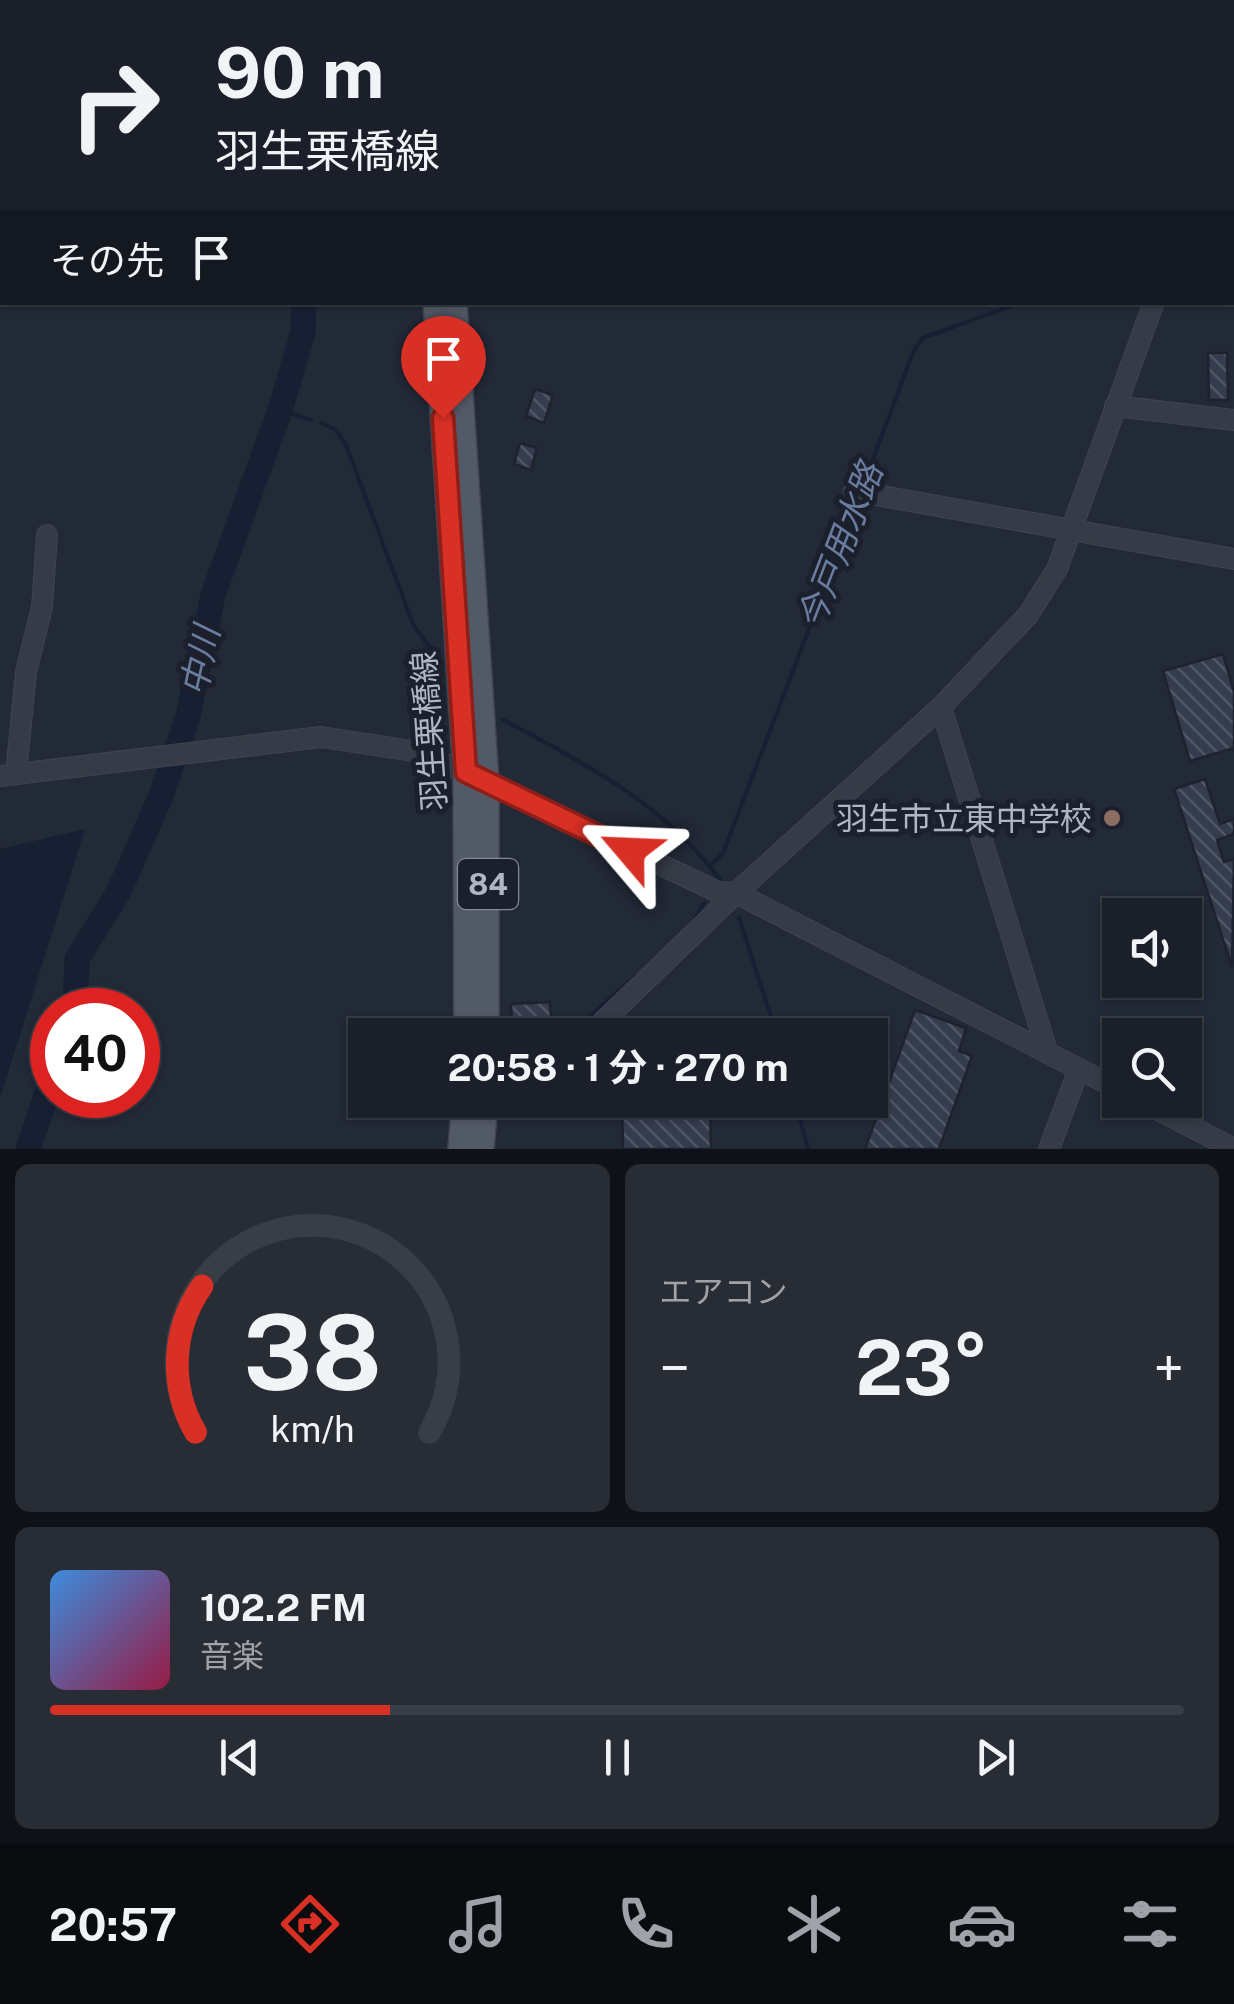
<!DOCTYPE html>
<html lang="ja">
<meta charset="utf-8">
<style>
:root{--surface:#1a1f29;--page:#272c35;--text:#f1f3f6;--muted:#9fa2a8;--line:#383d46;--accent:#d93025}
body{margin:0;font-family:"Public Sans","Noto Sans JP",sans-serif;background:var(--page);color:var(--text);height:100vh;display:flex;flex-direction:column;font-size:38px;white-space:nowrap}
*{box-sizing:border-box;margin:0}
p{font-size:32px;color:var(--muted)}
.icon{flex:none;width:55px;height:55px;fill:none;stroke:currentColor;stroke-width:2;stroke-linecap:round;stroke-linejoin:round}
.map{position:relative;height:1149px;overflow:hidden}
.details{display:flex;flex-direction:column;gap:15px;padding:15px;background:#0e1117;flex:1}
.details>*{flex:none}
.guide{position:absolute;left:0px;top:0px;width:1235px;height:305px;box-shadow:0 2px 8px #0004,0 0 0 2px var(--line);background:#1a1f29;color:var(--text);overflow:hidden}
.controls{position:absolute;left:1102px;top:898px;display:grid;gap:20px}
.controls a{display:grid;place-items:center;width:100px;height:100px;border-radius:0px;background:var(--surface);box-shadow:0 2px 8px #0004,0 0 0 2px var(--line);font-size:50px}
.speed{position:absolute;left:30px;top:988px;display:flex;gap:20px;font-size:50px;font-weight:700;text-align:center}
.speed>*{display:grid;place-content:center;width:130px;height:130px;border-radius:50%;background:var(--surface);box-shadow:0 2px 8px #0004,0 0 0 2px var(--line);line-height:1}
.speed .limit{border:15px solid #d22;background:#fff;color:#111}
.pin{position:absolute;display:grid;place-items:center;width:85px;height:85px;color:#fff;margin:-102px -42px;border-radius:50% 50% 50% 0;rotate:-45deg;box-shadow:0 0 10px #0007}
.pin .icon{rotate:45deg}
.me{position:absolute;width:110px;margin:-55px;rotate:296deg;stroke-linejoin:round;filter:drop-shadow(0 0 8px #0008)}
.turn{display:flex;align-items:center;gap:35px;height:210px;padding:0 50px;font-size:45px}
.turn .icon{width:130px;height:130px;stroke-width:2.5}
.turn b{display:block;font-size:70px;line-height:85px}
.then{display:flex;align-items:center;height:95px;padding:0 50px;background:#0003;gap:20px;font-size:38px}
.big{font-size:75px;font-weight:700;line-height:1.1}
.details .tile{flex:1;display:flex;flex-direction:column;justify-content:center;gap:15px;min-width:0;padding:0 35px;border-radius:15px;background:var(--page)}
.details .dial{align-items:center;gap:0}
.dial svg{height:260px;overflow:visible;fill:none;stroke:var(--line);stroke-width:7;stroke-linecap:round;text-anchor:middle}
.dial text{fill:var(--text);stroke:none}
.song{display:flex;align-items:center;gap:30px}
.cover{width:120px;height:120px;border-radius:15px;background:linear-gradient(135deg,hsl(210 70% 55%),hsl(340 70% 35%))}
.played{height:10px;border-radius:5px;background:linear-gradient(90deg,var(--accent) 30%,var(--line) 30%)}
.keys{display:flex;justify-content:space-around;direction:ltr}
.heat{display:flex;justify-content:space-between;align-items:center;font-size:55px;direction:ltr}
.details .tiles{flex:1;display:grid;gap:15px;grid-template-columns:1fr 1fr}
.tile:last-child{grid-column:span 2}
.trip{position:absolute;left:348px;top:1018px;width:540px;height:100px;border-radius:0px;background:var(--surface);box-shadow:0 2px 8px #0004,0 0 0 2px var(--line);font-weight:700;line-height:100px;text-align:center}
.tab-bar{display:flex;height:160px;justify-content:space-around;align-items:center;background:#0a0c10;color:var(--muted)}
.tab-bar .icon{width:70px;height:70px}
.tab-bar .current{color:var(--accent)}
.tab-bar b{font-size:45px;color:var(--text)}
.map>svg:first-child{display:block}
.park{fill:url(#park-tufts)}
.water{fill:#171f33}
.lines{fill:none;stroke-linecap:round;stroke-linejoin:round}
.stream{stroke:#171f33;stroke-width:4}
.river{stroke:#171f33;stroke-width:25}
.building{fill:url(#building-back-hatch);stroke:#1d222e;stroke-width:2.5}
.minor-casing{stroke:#3f4451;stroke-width:22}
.major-casing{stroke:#3f4451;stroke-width:28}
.minor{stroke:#363b47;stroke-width:20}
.major{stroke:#535a67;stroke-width:25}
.route-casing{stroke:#8d1f18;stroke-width:25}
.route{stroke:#d93025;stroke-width:18}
.education-dot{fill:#8d6e63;stroke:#1b202c;stroke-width:4}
.labels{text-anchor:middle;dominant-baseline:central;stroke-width:10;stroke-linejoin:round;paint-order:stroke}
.shield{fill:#1b202c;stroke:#838996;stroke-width:2.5}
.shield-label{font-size:30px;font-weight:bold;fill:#b0b6c4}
.street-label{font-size:32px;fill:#b0b6c4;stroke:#1b202c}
.poi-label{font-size:32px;fill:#b0b6c4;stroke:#1b202c;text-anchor:end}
.water-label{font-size:35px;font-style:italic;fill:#6b7ca1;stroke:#1b202c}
</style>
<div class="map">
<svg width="1234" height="1149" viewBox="0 0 1234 1149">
<defs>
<pattern id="park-tufts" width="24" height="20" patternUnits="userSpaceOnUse" patternTransform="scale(2.5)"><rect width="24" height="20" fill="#243338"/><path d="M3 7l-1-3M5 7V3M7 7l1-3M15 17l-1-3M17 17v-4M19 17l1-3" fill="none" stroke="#414e53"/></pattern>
<pattern id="building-back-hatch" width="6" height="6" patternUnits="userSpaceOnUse" patternTransform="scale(2.5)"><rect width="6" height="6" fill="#343c4d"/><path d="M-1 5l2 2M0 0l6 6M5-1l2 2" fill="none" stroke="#4f5665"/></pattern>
</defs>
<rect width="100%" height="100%" fill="#222937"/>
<path class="park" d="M 0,0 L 226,2 L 2,2 L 0,236 Z"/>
<path class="water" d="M 50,0 L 218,0 L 218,2 L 51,2 Z
M 85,829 L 0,1098 L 0,849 Z"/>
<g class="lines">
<path class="stream" d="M 1232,228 L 1234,227
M 280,410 L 311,420
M 321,423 L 335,429 L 346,445 L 413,624 L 438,659
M 864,483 L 914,350 L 923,338 L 1021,302
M 502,719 C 586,765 662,801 721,881
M 710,866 L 723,853 L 858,501
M 739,918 L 777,1035
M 694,920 L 704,903
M 573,1031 L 637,975
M 795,1100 L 808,1149"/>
<path class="river" d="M 275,0 L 275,2
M 75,1010 L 77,959 L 119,891 L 161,796 L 188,716 L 213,595 L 280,410 L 303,332 L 304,302
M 28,1149 L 52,1078"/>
</g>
<path class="building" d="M 1208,353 L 1227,353 L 1228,400 L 1209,400 Z
M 535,389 L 553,395 L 544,423 L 526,416 Z
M 520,443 L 537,448 L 531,470 L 514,464 Z
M 1223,654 L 1234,692 L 1234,748 L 1190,761 L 1163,671 Z
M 1205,779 L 1220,824 L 1234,819 L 1234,834 L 1217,840 L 1224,862 L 1234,859 L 1232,967 L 1174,789 Z
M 550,1002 L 552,1035 L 525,1035 L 524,1025 L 512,1026 L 511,1004 Z
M 915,1010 L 966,1028 L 959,1051 L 972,1056 L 939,1149 L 865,1149 Z
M 622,1100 L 710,1100 L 711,1149 L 623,1149 Z"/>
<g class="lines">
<defs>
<path id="minor" d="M 234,0 L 234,2
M 1207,2 L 1207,0
M 1232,239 L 1234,239
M 0,250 L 2,250
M 1115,406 L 1234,420
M 854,491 L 1234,559
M 941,707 L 1047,1051
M 16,774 L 26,672 L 42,607 L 47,535
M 0,776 L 321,737 L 413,751 L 466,772 L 718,892 L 736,893 L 1120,1090
M 589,1035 L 736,893 L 941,707 L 1028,615 L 1057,569 L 1154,302
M 1139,1100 L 1234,1149
M 1049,1149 L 1079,1069"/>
<path id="major" d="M 427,0 L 427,2
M 436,302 L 466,772 L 467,1035
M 454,302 L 486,783 L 486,1035
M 461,1149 L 465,1100
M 481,1149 L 485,1100"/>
</defs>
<use href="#minor" class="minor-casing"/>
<use href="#major" class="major-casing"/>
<use href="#minor" class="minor"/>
<use href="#major" class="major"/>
</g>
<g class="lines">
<defs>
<path id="route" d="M 443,418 L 466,772 L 630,851"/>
</defs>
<use href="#route" class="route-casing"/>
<use href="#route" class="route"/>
</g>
<circle class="education-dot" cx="1112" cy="818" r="10"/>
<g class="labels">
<rect class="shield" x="458" y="859" width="60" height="50" rx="8"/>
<g class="shield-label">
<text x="488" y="884">84</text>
</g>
<g class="street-label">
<text transform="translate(429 731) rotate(-94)">羽生栗橋線</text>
</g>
<g class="poi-label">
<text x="1092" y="818">羽生市立東中学校</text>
</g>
<g class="water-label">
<text transform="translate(840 546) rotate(-69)">今戸用水路</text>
<text transform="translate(200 661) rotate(-78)">中川</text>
</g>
</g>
</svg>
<div class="controls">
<a><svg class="icon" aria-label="sound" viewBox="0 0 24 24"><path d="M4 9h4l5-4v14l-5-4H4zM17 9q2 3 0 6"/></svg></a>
<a><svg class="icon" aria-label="search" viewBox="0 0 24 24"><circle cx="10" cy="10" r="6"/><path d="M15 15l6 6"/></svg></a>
</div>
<div class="speed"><div class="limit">40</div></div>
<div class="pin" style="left:443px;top:418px;background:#d93025"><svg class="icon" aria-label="arrive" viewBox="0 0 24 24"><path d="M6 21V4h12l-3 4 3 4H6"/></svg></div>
<svg class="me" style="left:630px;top:851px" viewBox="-20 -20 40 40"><path d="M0-17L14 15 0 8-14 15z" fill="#d93025" stroke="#fff" stroke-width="4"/></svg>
<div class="trip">20:58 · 1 分 · 270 m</div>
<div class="guide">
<div class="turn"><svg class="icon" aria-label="right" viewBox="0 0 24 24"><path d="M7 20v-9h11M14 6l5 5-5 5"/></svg><div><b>90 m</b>羽生栗橋線</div></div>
<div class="then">その先<svg class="icon" aria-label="arrive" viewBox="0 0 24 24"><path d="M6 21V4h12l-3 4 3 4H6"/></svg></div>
</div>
</div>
<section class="details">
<div class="tiles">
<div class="tile dial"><svg viewBox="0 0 100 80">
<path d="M14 69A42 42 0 1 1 86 69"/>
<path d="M14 69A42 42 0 0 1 16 24" stroke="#d93025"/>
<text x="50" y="56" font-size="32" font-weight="700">38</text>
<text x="50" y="72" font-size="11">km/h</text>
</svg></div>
<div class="tile"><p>エアコン</p>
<div class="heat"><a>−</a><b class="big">23°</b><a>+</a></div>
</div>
<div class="tile">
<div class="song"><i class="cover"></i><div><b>102.2 FM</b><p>音楽</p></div></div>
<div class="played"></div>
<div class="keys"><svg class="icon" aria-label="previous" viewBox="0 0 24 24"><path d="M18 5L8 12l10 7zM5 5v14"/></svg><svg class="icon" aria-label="pause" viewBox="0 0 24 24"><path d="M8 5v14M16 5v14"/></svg><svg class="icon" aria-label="next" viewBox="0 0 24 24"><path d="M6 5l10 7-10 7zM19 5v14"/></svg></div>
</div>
</div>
</section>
<nav class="tab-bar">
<b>20:57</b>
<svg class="icon current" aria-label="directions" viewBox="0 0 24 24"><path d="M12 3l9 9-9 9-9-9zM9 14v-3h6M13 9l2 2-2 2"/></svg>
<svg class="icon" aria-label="music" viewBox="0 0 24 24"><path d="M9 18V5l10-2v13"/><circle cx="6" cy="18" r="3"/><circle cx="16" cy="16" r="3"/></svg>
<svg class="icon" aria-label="phone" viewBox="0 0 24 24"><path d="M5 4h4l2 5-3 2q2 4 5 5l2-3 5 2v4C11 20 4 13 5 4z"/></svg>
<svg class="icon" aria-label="climate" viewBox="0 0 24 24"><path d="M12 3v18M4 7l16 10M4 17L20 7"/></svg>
<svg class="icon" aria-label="car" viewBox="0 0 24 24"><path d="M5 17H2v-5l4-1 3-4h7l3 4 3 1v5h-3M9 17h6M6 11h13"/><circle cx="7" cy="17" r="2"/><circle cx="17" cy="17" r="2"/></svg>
<svg class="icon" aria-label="filters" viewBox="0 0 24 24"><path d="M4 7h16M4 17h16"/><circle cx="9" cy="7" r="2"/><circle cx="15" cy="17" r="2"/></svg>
</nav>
